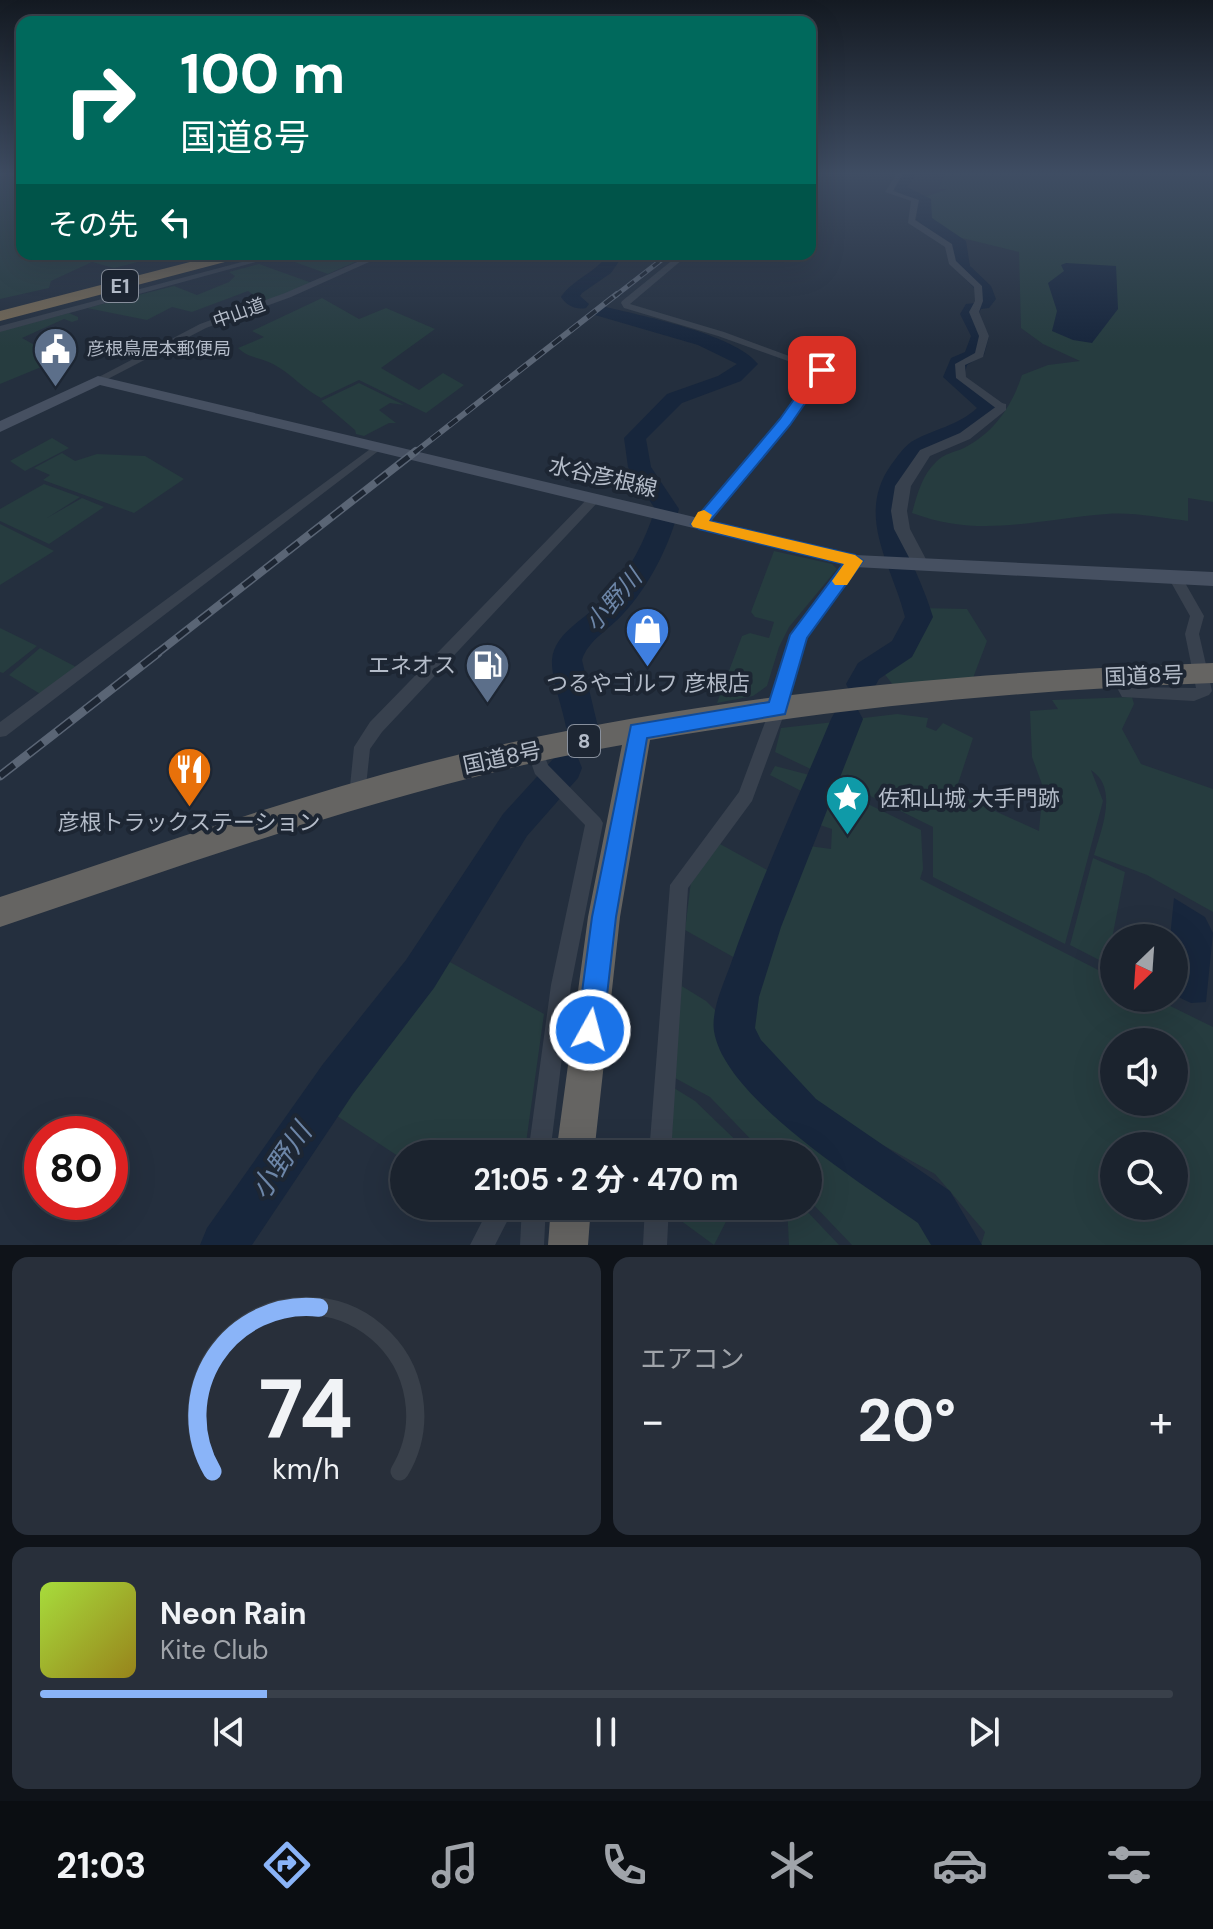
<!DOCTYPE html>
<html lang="ja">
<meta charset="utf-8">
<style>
:root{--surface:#1b232e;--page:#282f3a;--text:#f1f3f6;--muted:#a0a4aa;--line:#39404a;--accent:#8ab4f8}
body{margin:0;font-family:"DM Sans","Noto Sans JP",sans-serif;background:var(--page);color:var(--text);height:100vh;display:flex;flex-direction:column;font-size:30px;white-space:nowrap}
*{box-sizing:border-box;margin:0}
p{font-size:26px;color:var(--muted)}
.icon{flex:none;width:44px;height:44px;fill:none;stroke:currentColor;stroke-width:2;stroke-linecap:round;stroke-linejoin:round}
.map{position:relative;height:1245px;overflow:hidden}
.sheet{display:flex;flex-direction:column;gap:12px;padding:12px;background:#0f1319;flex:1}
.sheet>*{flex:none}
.hud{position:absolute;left:16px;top:16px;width:800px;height:244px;border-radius:16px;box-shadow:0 8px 32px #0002,0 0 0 2px var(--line);background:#00695c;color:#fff;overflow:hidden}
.needle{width:52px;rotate:205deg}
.fabs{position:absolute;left:1100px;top:924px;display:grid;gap:16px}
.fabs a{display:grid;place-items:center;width:88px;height:88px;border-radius:50%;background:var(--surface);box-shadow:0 8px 32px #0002,0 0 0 2px var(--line);font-size:40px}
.speed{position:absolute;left:24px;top:1116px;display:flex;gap:16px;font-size:40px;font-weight:700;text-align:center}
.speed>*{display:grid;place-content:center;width:104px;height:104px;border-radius:50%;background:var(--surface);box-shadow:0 8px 32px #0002,0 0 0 2px var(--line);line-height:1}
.speed .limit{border:12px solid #d22;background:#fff;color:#111}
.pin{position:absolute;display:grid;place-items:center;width:68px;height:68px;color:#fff;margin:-34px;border-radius:16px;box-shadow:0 4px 12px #0006}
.me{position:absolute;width:88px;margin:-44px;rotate:7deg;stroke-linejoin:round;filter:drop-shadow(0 0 6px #0008)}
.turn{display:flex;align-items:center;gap:28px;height:168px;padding:0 32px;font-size:36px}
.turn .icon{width:104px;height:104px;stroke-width:2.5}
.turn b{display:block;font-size:56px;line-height:68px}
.then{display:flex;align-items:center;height:76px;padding:0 32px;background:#0003;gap:16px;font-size:30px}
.big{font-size:60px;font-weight:700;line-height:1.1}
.sheet .tile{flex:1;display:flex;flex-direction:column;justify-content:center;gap:12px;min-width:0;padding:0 28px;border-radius:16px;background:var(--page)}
.sheet .dial{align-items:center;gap:0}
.dial svg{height:208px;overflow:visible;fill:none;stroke:var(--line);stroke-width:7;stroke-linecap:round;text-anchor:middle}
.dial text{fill:var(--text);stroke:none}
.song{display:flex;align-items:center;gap:24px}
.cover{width:96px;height:96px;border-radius:12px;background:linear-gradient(135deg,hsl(80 70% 55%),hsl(50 70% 35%))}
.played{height:8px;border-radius:4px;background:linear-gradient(90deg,var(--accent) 20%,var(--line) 20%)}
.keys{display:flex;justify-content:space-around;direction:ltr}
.heat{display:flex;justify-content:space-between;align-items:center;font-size:44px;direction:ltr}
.sheet .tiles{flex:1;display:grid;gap:12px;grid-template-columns:1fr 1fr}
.tile:last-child{grid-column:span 2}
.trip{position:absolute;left:390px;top:1140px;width:432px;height:80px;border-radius:40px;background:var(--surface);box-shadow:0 8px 32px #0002,0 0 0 2px var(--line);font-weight:700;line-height:80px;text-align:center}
.dock{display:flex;height:128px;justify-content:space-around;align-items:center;background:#0b0e12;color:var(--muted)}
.dock .icon{width:56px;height:56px}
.dock .selected{color:var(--accent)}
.dock b{font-size:36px;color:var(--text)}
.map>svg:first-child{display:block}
.green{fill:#263c3f;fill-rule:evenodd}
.water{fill:#17263c}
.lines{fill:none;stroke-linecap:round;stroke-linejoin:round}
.river{fill:#17263c;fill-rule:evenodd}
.minor{fill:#38414e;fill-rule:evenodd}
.tertiary{fill:#38414e;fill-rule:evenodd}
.secondary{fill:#465061;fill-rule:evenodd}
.trunk{fill:#656462;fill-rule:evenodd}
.motorway{fill:#746855;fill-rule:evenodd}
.rail-far3-casing{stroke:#5a6575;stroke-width:5}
.rail-far2-casing{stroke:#5a6575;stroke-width:6}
.rail-far1-casing{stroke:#5a6575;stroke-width:8}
.rail-casing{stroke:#5a6575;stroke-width:9}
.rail-far3{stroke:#1d2633;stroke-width:3;stroke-dasharray:8;stroke-linecap:butt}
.rail-far2{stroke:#1d2633;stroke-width:4;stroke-dasharray:11;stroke-linecap:butt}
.rail-far1{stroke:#1d2633;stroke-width:5;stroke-dasharray:14;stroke-linecap:butt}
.rail{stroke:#1d2633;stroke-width:6;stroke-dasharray:18;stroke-linecap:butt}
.route{fill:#1a73e8;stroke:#114b97;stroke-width:2}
.slow{fill:#f59e0b}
.labels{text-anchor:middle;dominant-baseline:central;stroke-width:8;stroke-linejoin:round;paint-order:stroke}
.far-street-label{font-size:18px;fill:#b4bcc9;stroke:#1d2633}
.far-poi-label{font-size:18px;fill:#b4bcc9;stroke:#1d2633;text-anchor:start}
.shield{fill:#1d2633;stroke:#878f9c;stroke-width:2}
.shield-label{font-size:20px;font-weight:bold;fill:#b4bcc9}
.street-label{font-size:22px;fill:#b4bcc9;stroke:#1d2633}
.poi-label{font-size:22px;fill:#b4bcc9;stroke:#1d2633}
.water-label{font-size:24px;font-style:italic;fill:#6d86a8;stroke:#1d2633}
.near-water-label{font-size:28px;font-style:italic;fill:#6d86a8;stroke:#1d2633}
</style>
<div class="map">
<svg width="1213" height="1245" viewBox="0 0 1213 1245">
<rect width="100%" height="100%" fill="#242f3e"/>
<path class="green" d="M 0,173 L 22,173 L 22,254 L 170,254 L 114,268 L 92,262 L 51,281 L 49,288 L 0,299 Z
M 944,173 L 1213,173 L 1213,502 L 1188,498 L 1188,521 C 1162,518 1133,512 1107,514 C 1036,519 982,539 912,513 C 917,495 922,475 936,462 C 943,454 955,452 964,448 C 994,433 1012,406 1022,375 L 1048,365 L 1080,361 L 1043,344 L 1021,328 L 1019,252 L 954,236 L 922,220 L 922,198 L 948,189 L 939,189 Z
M 290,254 L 357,254 L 366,257 L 328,274 L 289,260 L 285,256 Z
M 259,264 L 312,283 L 264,302 L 248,291 L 192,312 L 172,307 L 147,320 L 87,308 L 174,286 L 197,295 L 229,282 L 235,276 L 229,272 Z
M 322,298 L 359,319 L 386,308 L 435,329 L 381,368 L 419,390 L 443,373 L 464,385 L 426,413 L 359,380 L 321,398 C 303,389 292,374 273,364 C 260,357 250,359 238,348 L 264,337 L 252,331 Z
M 69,313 L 78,317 L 78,320 L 72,322 L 64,319 L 22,338 L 40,348 L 54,343 L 68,356 L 0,384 L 0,331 Z
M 359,383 L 404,405 L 390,403 L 379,410 L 396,423 L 389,423 L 364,436 L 356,434 L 355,430 L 321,401 Z
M 52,438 L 69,448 L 25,471 L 10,461 Z
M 62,453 L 75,461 L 97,454 L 145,456 L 184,479 L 134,513 L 43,480 L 50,475 L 34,468 Z
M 44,484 L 80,497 L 47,518 L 82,498 L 104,507 L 49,544 L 0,521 L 0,509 Z
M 0,524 L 54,551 L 0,585 Z
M 774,551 L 832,564 L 837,569 L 789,627 L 779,647 L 767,686 L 753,696 L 717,703 L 742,636 L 750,633 L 769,638 L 774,622 L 755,617 L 751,612 Z
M 920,608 L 967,609 L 987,641 L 973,678 L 893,685 L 883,672 Z
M 0,628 L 37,646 L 3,673 L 0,672 Z
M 40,648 L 78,668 L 42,695 L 9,675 Z
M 1132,697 L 1134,704 L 1122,729 L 1141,764 L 1213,789 L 1213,912 L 1147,875 L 1094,855 C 1101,830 1119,788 1091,770 L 1103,801 L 1065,944 L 933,877 L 933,827 L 832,777 L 855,719 L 897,714 L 928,718 L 926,727 L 936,731 L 943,723 L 973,738 L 955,793 L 1039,831 L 1043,787 L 1032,757 L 1030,711 L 1058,709 L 1052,700 Z
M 834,722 L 833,727 L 839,727 L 819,773 L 775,752 L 781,728 Z
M 775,766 L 817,777 L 809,795 L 770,775 Z
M 829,785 L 921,830 L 923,869 L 920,879 L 1114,978 L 1114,998 L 1154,998 L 1213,1027 L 1213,1245 L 981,1245 L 985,1232 L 935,1174 L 818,1109 L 760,1045 L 750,1029 L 768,948 L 809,846 L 831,849 L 832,829 L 811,822 ZM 1114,1042 L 1174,1042 L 1174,1102 L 1114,1102 ZM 1114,1146 L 1174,1146 L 1174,1206 L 1114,1206 Z
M 720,844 L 778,876 L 744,963 L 685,930 L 691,881 Z
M 1093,858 L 1125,872 L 1107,964 L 1070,945 Z
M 439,956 L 544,1014 L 526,1143 L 521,1154 L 404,1154 L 404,1160 L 328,1110 Z
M 680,985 L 706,1001 L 727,1022 L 727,1032 L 738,1059 L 800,1122 L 931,1217 L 948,1245 L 852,1245 L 808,1199 L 808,1154 L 765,1154 L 710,1097 L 675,1078 Z
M 674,1088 L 695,1101 L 750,1154 L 671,1154 Z
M 669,1206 L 734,1206 L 714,1245 L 669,1212 Z
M 787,1206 L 802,1206 L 839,1245 L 789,1245 Z"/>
<path class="water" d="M 1066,263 L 1116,266 L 1118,309 L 1092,343 L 1073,340 L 1052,331 L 1057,311 L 1048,283 L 1064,271 L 1061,265 Z
M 1174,898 L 1205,917 L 1213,933 L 1206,1002 L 1191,1003 L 1174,995 L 1174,938 L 1170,938 Z"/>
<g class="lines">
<path class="river" d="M 903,173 L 917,173 L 907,187 L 931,199 L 932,218 L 966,241 L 970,266 L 991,286 L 996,299 L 989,308 L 981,309 L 978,314 L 989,336 L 984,355 L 967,365 L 964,376 L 1000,408 C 983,431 957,437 932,449 C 921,455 913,465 908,476 C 884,525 920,570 933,617 L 912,657 L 879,679 L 872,692 L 861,696 L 850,692 L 846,684 L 858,663 L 892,641 L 905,617 C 892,565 855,516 891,465 C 897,457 903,448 911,442 C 933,429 958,426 977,408 L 943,377 L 951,358 L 965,352 L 971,336 L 960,314 L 966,304 L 975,303 L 978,299 L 977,291 L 954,267 L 952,246 L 916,220 L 918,204 L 892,188 Z
M 608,254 L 624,254 L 611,273 L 582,293 L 580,296 L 589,304 L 586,308 C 576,310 567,306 561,297 C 574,278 596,273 608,254 Z
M 601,306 C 639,315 735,334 758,364 L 741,381 L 682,403 L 646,439 L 651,467 L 679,509 C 669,546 650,585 623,614 C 610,629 588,640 582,660 L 598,727 L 593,736 L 582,740 L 571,736 L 566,727 C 563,709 551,678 552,660 C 554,631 591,616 608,596 C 629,570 645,542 655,509 L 628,467 L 624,438 L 667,394 L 718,376 L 737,364 L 698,345 L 595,315 L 592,311 Z
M 847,706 L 858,710 L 863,719 L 781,927 L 759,997 L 755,1028 L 761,1040 L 816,1099 L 950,1191 L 982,1245 L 931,1245 L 918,1223 C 864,1185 724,1098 714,1031 C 711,1011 723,985 730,966 C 759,882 797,801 831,719 L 836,710 Z
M 566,754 L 578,758 L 582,768 L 578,778 L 527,836 L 434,988 L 353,1094 L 252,1245 L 200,1245 L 207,1228 L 323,1064 L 406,960 L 503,814 L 554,758 Z"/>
<path class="minor" d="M 897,173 L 903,173 L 893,191 L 919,200 L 915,220 L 952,244 L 956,261 L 982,286 L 983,301 L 979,312 L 989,336 L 983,357 L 965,365 L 966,377 L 1005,405 L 1005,409 L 997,409 L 956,378 L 955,364 L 975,353 L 979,336 L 969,312 L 975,301 L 974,287 L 949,264 L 945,247 L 908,223 L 911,201 L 885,192 Z
M 272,254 L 285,254 L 0,332 L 0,326 Z
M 376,254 L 387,254 L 291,297 L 206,328 L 102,382 L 93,380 L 200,324 L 285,293 Z
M 680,254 L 689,254 L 630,304 L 724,332 L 827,370 L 789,424 L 703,527 L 695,527 L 693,524 L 695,521 L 781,420 L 816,371 L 718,336 L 624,308 L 621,303 L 622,301 Z
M 377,444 L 383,447 L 381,449 L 6,736 L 0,737 L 0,722 Z
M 594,495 L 598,496 L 600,499 L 598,502 L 382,732 L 370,749 L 365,796 L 363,801 L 357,803 L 351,801 L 349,796 L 354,747 L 370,722 L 590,496 Z
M 855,557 L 862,561 L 860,564 L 805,637 L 795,662 L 786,709 L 752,801 L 688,888 L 671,1154 L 649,1154 L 670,885 L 739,792 L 770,709 L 781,662 L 792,635 L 850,558 Z
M 1175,572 L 1180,574 L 1204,616 L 1199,634 L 1212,691 L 1209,695 L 1194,701 L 1122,697 L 1110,675 L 1112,671 L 1122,671 L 1131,687 L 1196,688 L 1185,634 L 1190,616 L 1168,577 Z
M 535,744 L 541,746 L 548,765 L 600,818 L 603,823 L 571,985 L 550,1154 L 528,1154 L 551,985 L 585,825 L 535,774 L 527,751 L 529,746 Z
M 490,1206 L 515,1206 L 495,1245 L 470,1245 Z
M 522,1206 L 546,1206 L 544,1245 L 520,1245 Z
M 645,1206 L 669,1206 L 667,1245 L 643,1245 Z"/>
<path class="tertiary" d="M 1001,403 L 1006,404 L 1006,410 L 970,439 L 930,456 L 911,486 L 907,511 L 910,529 L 928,563 L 926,567 L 914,567 L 894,529 L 891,511 L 895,486 L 920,450 L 960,433 Z"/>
<path class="secondary" d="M 98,376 L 855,555 L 1213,572 L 1213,586 L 855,567 L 100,385 L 0,432 L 0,421 Z"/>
<path class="trunk" d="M 1213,663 L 1213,683 C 1024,690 836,708 650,740 L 620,917 L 594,1154 L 556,1154 L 588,917 L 622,745 C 408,783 205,858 0,927 L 0,897 C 154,847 307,791 465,753 C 709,695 963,672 1213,663 Z
M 551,1206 L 591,1206 L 588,1245 L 548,1245 Z"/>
<path class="motorway" d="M 221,254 L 247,254 L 244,257 L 0,321 L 0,311 Z"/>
<defs>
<path id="rail-far3" d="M 615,296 L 669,254"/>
<path id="rail-far2" d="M 414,453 L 617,294"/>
<path id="rail-far1" d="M 155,655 L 416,451"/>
<path id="rail" d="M 0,776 L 158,653"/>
</defs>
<use href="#rail-far3" class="rail-far3-casing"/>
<use href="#rail-far2" class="rail-far2-casing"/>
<use href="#rail-far1" class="rail-far1-casing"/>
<use href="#rail" class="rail-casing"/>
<use href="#rail-far3" class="rail-far3"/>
<use href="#rail-far2" class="rail-far2"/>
<use href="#rail-far1" class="rail-far1"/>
<use href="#rail" class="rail"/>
</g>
<linearGradient id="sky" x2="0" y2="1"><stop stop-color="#141a22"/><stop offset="0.5" stop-color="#3f4d63"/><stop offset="1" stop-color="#3f4d63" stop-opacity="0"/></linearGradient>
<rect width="1213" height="347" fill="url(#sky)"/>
<path class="route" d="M 817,367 L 828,370 L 790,425 L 710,521 L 855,555 L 863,561 L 807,638 L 785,714 L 647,738 L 616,917 L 603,1030 L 599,1039 L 590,1043 L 581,1039 L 577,1030 L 592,917 L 631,725 L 769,702 L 790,635 L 843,564 L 699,529 L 691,524 L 780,419 Z"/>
<path class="slow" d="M 704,510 L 712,515 L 709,521 L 855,555 L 863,561 L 847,585 L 835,585 L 832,581 L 844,564 L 693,527 L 691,524 L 698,512 Z"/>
<defs>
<symbol id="civic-pin" viewBox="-11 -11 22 30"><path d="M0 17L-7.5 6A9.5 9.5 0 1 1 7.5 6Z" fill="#5c6f8a" stroke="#1d2633"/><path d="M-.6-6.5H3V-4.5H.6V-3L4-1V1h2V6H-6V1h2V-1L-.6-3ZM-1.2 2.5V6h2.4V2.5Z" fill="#fff"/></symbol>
<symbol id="shop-pin" viewBox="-11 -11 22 30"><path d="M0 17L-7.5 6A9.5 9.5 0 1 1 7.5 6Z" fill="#3f7fe0" stroke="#1d2633"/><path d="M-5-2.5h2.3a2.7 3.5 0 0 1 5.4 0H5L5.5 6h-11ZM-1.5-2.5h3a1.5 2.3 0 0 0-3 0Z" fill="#fff"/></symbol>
<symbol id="fuel-pin" viewBox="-11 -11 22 30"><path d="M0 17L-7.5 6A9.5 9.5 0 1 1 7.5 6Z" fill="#5c6f8a" stroke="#1d2633"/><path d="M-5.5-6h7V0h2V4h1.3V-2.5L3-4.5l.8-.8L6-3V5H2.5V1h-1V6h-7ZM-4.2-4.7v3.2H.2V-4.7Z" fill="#fff"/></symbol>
<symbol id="restaurant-pin" viewBox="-11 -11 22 30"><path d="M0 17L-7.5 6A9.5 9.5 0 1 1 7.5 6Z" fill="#e8710a" stroke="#1d2633"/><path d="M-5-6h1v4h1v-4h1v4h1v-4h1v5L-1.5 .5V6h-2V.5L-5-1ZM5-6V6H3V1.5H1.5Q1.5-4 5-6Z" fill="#fff"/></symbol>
<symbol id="sight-pin" viewBox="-11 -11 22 30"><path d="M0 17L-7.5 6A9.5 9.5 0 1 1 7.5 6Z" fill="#0f9aa8" stroke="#1d2633"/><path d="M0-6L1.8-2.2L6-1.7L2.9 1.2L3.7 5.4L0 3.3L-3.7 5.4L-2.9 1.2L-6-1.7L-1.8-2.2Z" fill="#fff"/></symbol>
</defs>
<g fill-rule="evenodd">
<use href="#civic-pin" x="30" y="324" width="51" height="69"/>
<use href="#shop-pin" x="622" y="604" width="51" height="69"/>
<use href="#fuel-pin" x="462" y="640" width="51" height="69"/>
<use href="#restaurant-pin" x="164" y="744" width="51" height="69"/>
<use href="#sight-pin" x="822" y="772" width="51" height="69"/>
</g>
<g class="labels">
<g class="far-street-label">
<text transform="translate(239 313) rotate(-20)">中山道</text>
</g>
<g class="far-poi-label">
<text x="87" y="349">彦根鳥居本郵便局</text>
</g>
<g class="shield">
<rect x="102" y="270" width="36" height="32" rx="6"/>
<rect x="568" y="725" width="32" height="32" rx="6"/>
</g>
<g class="shield-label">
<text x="120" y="286">E1</text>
<text x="584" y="741">8</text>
</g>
<g class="street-label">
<text transform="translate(603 477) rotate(13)">水谷彦根線</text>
<text transform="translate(1144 676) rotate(-2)">国道8号</text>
<text transform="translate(502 758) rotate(-12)">国道8号</text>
</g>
<g class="poi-label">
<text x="456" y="665" text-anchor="end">エネオス</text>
<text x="648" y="683">つるやゴルフ 彦根店</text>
<text x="878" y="798" text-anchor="start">佐和山城 大手門跡</text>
<text x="189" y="822">彦根トラックステーション</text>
</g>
<g class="water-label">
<text transform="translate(613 600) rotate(-49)">小野川</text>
</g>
<g class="near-water-label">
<text transform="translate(281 1161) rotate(-56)">小野川</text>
</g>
</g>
</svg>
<div class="fabs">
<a><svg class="needle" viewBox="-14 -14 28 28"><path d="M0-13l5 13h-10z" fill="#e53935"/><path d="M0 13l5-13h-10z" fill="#a0a4aa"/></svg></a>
<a><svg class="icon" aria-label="sound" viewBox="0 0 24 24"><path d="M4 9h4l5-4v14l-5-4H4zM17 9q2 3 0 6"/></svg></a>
<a><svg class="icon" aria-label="search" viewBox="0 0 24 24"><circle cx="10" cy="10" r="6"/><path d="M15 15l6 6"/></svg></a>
</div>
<div class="speed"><div class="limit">80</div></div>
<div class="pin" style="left:822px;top:370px;background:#d93025"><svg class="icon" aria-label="arrive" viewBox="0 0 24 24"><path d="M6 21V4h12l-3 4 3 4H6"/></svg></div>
<svg class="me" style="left:590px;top:1030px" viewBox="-20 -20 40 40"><circle r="17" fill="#1a73e8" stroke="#fff" stroke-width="3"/><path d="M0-11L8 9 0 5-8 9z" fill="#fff"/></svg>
<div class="trip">21:05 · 2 分 · 470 m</div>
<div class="hud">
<div class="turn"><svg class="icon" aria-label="right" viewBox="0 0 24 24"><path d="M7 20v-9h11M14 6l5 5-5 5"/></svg><div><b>100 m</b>国道8号</div></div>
<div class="then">その先<svg class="icon" aria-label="left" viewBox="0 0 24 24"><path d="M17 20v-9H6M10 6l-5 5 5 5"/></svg></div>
</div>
</div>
<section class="sheet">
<div class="tiles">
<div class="tile dial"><svg viewBox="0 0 100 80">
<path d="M14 69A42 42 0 1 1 86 69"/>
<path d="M14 69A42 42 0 0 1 55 6" stroke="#8ab4f8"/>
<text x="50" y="56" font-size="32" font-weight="700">74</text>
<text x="50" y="72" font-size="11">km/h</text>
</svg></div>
<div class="tile"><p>エアコン</p>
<div class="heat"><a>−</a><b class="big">20°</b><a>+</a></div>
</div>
<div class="tile">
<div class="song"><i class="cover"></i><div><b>Neon Rain</b><p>Kite Club</p></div></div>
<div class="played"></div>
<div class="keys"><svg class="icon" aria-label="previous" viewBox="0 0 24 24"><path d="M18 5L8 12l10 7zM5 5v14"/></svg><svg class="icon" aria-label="pause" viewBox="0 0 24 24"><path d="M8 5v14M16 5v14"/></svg><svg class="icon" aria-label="next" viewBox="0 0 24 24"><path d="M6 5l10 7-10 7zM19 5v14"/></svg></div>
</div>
</div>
</section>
<nav class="dock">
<b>21:03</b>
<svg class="icon selected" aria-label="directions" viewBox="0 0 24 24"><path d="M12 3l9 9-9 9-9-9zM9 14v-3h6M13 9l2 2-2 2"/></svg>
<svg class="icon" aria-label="music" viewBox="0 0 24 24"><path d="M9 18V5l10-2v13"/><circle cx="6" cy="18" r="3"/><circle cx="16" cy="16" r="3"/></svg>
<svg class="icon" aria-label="phone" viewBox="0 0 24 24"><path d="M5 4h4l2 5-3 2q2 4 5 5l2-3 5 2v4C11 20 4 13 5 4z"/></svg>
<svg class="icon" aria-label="climate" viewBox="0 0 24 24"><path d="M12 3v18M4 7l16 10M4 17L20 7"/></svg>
<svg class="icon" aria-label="car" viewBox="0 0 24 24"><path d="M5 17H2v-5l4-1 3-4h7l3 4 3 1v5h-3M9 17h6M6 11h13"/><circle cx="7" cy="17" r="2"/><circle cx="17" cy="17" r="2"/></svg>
<svg class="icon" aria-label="filters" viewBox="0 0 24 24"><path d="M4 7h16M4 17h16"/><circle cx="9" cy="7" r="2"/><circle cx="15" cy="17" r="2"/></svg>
</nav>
